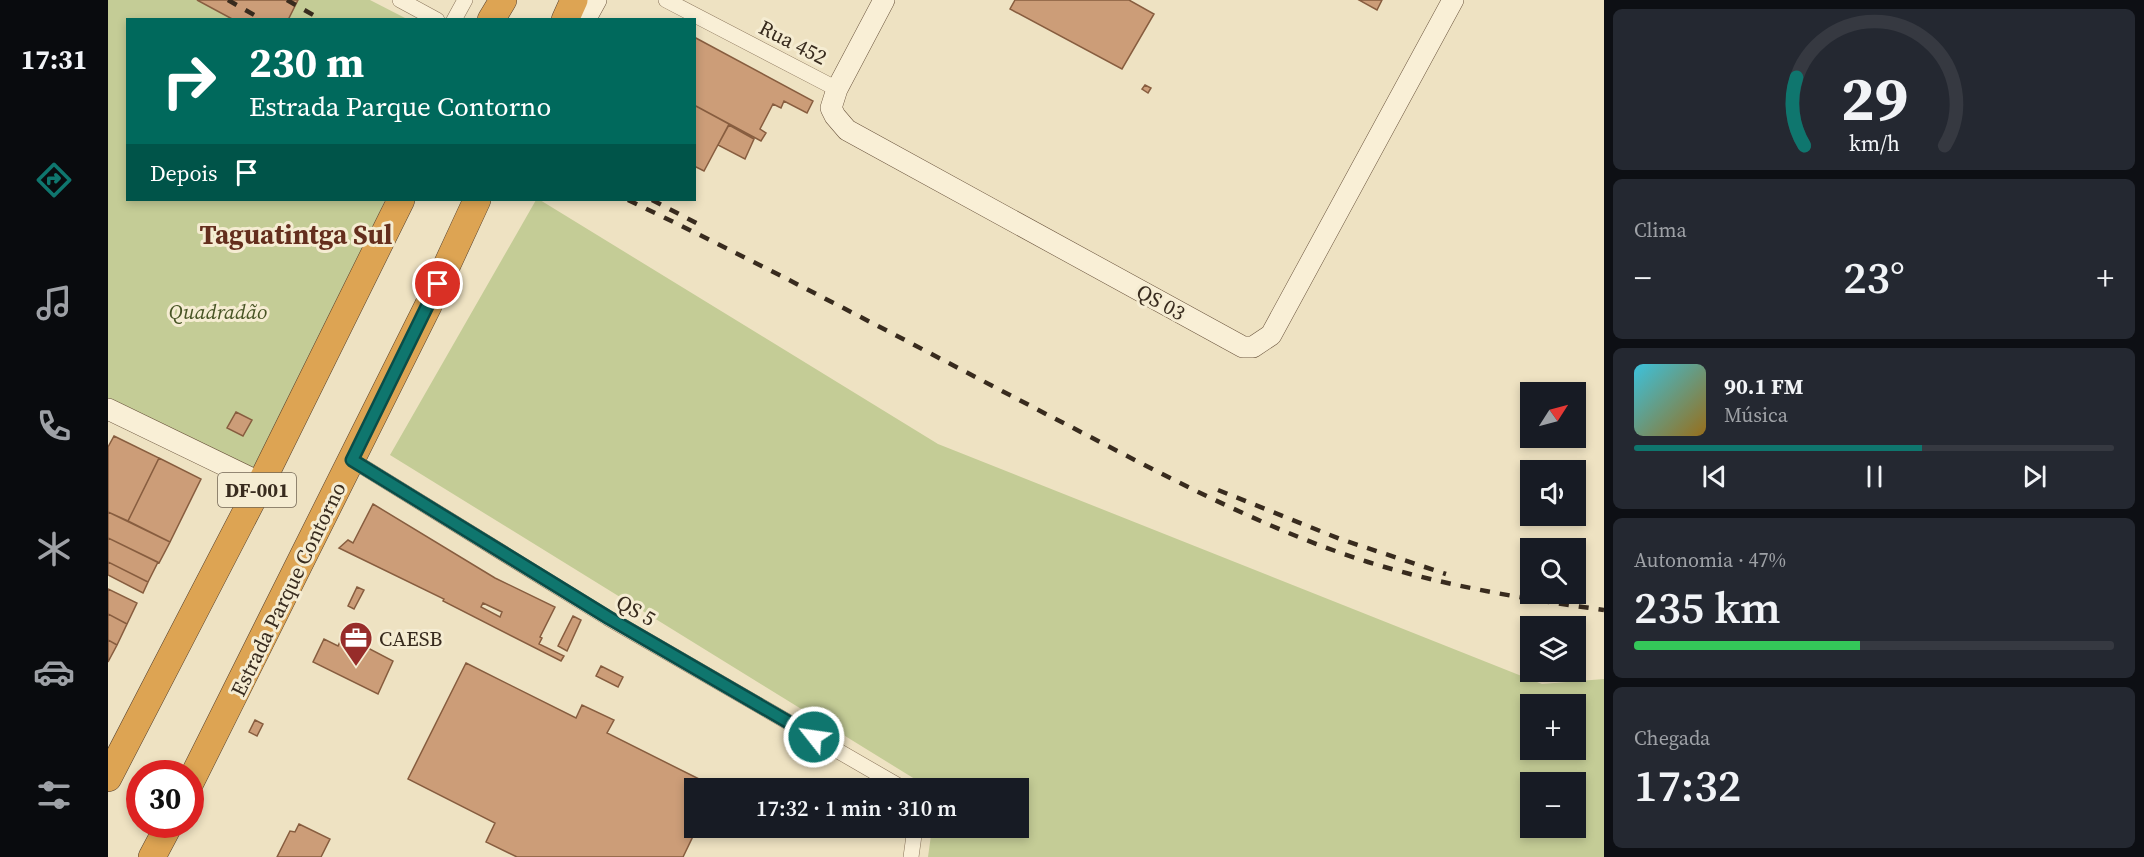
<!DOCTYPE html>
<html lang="pt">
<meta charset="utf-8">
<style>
:root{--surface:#171b24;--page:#242831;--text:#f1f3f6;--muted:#9ea1a6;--line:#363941;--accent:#0f766e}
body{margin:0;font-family:"Source Serif 4",serif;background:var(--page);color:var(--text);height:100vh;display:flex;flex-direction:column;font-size:22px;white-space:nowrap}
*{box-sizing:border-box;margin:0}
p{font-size:20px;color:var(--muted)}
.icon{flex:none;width:33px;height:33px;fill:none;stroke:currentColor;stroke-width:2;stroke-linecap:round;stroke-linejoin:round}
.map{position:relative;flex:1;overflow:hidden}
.panel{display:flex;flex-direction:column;gap:9px;padding:9px;background:#0d0f14;width:540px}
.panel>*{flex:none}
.banner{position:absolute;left:18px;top:18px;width:570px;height:183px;border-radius:0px;box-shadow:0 3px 9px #0003;background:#00695c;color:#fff;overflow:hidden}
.needle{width:39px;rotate:54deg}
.fabs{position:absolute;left:1412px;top:382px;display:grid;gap:12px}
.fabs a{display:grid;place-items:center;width:66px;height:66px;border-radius:0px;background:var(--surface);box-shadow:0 3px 9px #0003;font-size:30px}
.speed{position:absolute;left:18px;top:760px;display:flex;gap:12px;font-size:30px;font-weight:700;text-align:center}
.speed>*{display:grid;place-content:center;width:78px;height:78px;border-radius:50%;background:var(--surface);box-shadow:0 3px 9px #0003;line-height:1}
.speed .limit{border:9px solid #d22;background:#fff;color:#111}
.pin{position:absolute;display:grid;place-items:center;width:51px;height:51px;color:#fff;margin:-26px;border:3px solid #fff;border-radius:50%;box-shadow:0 2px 6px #0007}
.me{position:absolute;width:66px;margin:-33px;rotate:300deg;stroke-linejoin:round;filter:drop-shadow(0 0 4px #0008)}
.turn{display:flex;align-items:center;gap:21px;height:126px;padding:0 24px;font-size:27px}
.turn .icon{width:78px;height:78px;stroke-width:2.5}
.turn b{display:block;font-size:42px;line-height:51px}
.then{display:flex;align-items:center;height:57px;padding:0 24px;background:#0003;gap:12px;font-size:22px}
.big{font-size:45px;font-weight:600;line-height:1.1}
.panel .widget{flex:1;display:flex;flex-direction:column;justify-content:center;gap:9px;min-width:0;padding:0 21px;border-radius:9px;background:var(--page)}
.panel .dial{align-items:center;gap:0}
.dial svg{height:156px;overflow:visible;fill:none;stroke:var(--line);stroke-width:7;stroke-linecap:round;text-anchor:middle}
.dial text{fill:var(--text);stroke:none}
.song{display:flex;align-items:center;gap:18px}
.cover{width:72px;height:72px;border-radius:9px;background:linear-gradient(135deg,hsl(190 70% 55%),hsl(40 70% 35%))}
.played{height:6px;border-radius:3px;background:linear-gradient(90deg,var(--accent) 60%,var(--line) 60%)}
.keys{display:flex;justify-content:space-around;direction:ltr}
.heat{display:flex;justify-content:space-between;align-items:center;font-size:33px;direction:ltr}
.charge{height:9px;border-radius:4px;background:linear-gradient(90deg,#34c759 47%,var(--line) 0)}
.trip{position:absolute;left:576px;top:778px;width:345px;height:60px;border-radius:0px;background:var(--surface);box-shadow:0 3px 9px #0003;font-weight:600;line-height:60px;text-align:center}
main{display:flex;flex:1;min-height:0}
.tabs{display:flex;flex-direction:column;width:108px;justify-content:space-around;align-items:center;background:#090b0e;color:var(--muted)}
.tabs .icon{width:42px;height:42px}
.tabs .current{color:var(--accent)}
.tabs b{font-size:27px;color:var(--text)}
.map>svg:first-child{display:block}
.green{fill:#c4cc96;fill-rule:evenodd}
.building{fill:#cc9d78;stroke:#875d3f;stroke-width:1.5;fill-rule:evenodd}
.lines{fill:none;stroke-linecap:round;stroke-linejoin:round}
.street-casing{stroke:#887359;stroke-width:16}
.secondary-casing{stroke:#6a543d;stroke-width:22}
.highway-casing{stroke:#56412e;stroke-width:28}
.street{stroke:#f9efd6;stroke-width:15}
.secondary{stroke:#f9efd6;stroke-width:21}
.highway{stroke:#dda453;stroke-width:27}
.rail{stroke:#382b1e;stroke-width:4.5;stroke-dasharray:10 10;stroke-linecap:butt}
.route-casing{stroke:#0a4d48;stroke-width:15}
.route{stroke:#0f766e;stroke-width:10}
.labels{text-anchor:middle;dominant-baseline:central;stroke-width:6;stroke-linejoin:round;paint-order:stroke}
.shield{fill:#f5ecd2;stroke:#716554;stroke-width:1.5}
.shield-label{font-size:20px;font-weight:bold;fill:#382b1e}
.street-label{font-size:21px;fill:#382b1e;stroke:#f5ecd2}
.park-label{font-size:21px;font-style:italic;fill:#475424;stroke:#f5ecd2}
.poi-label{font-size:21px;fill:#382b1e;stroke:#f5ecd2;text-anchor:start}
.district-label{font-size:27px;font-weight:bold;fill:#642e1d;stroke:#f5ecd2}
</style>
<main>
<nav class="tabs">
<b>17:31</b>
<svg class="icon current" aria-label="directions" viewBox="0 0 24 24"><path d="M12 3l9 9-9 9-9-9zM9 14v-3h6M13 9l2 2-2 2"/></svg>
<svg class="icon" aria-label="music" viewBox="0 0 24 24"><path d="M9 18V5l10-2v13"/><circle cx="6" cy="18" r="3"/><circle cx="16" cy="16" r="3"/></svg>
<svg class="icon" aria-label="phone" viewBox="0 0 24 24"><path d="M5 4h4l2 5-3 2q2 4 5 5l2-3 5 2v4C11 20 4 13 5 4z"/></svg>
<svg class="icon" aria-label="climate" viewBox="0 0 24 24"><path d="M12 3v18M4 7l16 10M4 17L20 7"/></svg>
<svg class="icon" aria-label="car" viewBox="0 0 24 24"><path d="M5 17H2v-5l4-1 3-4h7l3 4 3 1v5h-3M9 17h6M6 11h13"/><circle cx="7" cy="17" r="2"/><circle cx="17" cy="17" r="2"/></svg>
<svg class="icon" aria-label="filters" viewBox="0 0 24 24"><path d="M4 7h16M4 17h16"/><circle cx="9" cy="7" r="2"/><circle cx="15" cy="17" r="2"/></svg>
</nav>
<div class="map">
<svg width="1496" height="857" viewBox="0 0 1496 857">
<rect width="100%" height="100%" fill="#eee2c2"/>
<path class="green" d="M 0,0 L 262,0 L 299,19 L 20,20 L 20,200 L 277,200 L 153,483 L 0,406 Z
M 428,200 L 432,200 L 830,444 L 1434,684 L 1496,679 L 1496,857 L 820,857 L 824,828 L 910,828 L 910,789 L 823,789 L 282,455 ZM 1422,705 L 1467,705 L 1467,750 L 1422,750 ZM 1422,783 L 1467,783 L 1467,828 L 1422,828 Z"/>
<path class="building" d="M 89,0 L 190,0 L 180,20 L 126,20 Z
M 907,0 L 1021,0 L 1046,14 L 1014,69 L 902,9 Z
M 1251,0 L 1274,0 L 1269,10 Z
M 586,37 L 705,101 L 699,113 L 676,101 L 673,108 L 665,104 L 652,129 L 658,133 L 653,141 L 586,105 Z
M 1037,85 L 1043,88 L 1040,93 L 1034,89 Z
M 586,105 L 621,124 L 596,171 L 586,166 Z
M 621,125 L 646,139 L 637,159 L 610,145 Z
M 128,412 L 144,420 L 135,436 L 119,428 Z
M 6,436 L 51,458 L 20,521 L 0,512 L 0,447 Z
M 51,458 L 93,479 L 62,542 L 20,521 Z
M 265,504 L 387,578 L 447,607 L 432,637 L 434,638 L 431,644 L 456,656 L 453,661 L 335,601 L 336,599 L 231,548 L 240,540 L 245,543 ZM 375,603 L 394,612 L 392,617 L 373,607 Z
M 0,512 L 62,542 L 51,563 L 0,538 Z
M 0,538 L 50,562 L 40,582 L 0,562 Z
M 0,562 L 40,582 L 35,593 L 0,575 Z
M 249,587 L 256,590 L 246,609 L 240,606 Z
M 0,589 L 29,603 L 19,624 L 0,614 Z
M 0,614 L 19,624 L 9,645 L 0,640 Z
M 465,616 L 473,620 L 459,651 L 450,646 Z
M 235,635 L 285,661 L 270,694 L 205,662 L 216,639 L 230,646 Z
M 0,640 L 9,645 L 0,662 Z
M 358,663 L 468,718 L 474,705 L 506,720 L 499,733 L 609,788 L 586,789 L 586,828 L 589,828 L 575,857 L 409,857 L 378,842 L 387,823 L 300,779 Z
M 493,666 L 515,677 L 510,687 L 488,676 Z
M 147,720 L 155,724 L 149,736 L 141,732 Z
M 191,824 L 222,839 L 213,857 L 169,857 L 182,831 L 187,832 Z"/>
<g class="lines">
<defs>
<path id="street" d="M 292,0 L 329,20
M 558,0 L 729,89
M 346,20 L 357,0
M 244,460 L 500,618 L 796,789
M 803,857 L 807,828"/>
<path id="secondary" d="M 776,0 L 729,89 L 723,108 L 727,116 L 739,130 L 1135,347 L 1145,347 L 1163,335 L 1345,0
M 477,20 L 488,0
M 0,409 L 153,483"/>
<path id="highway" d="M 383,20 L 395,0
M 457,20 L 466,0
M 0,778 L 153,483 L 293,200
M 82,783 L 320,306 L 369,200
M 44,857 L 61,825"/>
</defs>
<use href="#street" class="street-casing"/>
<use href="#secondary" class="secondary-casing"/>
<use href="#highway" class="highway-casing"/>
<use href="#street" class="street"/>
<use href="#secondary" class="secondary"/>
<use href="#highway" class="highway"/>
<path class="rail" d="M 120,0 L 155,20
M 179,0 L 214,20
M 520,200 C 662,268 800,342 940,415 C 1043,468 1149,527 1260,562 C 1337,586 1417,599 1496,610
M 544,200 L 592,225
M 1110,490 L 1232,539 L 1338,574"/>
</g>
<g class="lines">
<defs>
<path id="route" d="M 330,284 L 244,460 L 501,618 L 706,737"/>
</defs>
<use href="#route" class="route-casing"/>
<use href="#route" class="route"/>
</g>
<defs>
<symbol id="office-pin" viewBox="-11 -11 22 30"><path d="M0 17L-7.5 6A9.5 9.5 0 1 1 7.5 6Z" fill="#972c2a" stroke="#f5ecd2"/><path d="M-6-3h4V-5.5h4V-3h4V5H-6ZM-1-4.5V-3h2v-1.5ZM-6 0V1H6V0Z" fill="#fff"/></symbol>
</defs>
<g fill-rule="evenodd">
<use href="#office-pin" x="229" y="619" width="38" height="52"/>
</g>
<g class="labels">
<rect class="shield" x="110" y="473" width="78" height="34" rx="4.5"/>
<g class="shield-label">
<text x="149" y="490">DF-001</text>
</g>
<g class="street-label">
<text transform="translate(685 42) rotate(27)">Rua 452</text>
<text transform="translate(1053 302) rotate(29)">QS 03</text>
<text transform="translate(180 589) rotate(-64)">Estrada Parque Contorno</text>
<text transform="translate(528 610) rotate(30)">QS 5</text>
</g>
<g class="park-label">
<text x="110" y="311">Quadradão</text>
</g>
<g class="poi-label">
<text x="271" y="638">CAESB</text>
</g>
<g class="district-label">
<text x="188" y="234">Taguatintga Sul</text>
</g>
</g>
</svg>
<div class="fabs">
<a><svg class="needle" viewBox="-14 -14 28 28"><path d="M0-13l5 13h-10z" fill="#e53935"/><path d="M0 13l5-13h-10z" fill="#9ea1a6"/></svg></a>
<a><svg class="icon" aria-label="sound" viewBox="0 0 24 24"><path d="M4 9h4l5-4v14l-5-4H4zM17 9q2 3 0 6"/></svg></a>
<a><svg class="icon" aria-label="search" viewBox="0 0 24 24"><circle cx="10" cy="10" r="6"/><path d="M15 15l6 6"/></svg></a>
<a><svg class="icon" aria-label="layers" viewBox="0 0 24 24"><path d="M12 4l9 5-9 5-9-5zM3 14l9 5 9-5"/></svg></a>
<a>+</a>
<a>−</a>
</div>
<div class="speed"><div class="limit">30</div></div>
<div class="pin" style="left:330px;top:284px;background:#d93025"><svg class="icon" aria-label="arrive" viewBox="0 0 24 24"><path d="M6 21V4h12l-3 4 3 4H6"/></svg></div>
<svg class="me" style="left:706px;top:737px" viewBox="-20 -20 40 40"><circle r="17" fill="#0f766e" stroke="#fff" stroke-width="3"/><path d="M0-11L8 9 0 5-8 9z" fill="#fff"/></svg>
<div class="trip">17:32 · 1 min · 310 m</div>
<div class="banner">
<div class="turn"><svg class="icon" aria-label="right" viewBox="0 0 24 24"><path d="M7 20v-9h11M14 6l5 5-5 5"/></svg><div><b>230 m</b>Estrada Parque Contorno</div></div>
<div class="then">Depois<svg class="icon" aria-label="arrive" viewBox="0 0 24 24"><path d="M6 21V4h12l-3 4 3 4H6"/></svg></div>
</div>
</div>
<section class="panel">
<div class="widget dial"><svg viewBox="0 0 100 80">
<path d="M14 69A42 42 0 1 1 86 69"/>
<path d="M14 69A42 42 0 0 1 10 34" stroke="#0f766e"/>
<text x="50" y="56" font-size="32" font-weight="700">29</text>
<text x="50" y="72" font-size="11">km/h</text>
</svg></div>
<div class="widget"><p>Clima</p>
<div class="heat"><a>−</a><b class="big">23°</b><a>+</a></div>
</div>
<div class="widget">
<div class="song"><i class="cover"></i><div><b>90.1 FM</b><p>Música</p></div></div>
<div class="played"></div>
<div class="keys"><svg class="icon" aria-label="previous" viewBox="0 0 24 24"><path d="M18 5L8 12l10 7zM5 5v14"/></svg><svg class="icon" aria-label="pause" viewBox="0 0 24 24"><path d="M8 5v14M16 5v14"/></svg><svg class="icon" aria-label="next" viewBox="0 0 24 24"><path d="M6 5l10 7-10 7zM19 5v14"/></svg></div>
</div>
<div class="widget"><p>Autonomia · 47%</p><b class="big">235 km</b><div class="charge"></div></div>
<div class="widget"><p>Chegada</p><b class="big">17:32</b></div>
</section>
</main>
